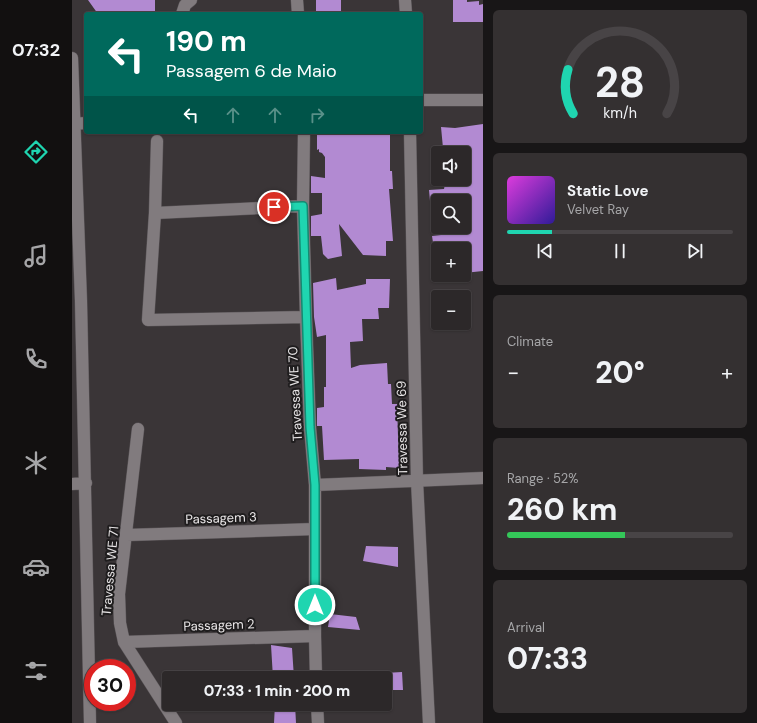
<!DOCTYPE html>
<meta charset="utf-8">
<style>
:root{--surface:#2c2829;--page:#343031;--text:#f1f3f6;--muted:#a6a6a8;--line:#484446;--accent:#1fd5b0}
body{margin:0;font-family:"DM Sans",sans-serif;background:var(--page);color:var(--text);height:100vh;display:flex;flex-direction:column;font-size:15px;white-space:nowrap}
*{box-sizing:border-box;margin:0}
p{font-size:13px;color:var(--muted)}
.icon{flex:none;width:22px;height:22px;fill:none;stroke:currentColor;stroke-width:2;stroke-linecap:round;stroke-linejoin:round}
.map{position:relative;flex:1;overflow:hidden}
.side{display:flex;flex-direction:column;gap:10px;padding:10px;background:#181617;width:274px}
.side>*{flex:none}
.hud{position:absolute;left:12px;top:12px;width:339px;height:122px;border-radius:4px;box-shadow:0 1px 3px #0004,0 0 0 1px var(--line);background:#00695c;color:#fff;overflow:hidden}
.buttons{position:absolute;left:359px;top:146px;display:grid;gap:8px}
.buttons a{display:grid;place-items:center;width:40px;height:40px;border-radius:4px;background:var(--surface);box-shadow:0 1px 3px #0004,0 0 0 1px var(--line);font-size:20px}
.speed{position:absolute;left:12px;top:659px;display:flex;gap:8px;font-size:20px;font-weight:700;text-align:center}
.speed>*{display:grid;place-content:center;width:52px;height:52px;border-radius:50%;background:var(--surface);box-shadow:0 1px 3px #0004,0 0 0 1px var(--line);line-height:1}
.speed .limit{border:6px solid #d22;background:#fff;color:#111}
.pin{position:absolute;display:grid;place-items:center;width:34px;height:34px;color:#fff;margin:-17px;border:2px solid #fff;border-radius:50%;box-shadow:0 1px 4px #0007}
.me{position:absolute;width:44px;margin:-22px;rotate:0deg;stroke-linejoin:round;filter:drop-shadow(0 0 3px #0008)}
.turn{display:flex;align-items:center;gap:14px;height:84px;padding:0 16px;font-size:18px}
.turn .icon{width:52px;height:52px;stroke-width:2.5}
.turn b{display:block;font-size:28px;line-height:34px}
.lanes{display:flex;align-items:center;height:38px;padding:0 16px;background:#0003;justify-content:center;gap:20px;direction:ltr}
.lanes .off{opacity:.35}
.big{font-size:30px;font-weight:800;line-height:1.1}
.side .widget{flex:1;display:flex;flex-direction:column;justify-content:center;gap:6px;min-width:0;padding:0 14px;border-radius:6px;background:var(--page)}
.side .dial{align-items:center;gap:0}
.dial svg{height:104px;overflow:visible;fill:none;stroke:var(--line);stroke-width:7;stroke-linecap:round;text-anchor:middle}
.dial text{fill:var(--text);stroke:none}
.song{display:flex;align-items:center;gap:12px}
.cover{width:48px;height:48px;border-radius:6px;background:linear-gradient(135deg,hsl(300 70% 55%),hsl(250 70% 35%))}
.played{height:4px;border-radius:2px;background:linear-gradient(90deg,var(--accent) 20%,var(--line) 20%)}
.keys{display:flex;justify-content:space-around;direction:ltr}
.heat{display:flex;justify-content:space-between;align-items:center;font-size:22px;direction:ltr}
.charge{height:6px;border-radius:3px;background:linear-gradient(90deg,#34c759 52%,var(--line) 0)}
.trip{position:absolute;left:90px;top:671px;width:230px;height:40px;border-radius:4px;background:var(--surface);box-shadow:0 1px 3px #0004,0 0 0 1px var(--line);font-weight:800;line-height:40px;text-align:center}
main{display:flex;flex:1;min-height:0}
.menu{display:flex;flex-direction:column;width:72px;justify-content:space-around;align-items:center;background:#121010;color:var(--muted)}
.menu .icon{width:28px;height:28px}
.menu .selected{color:var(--accent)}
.menu b{font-size:18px;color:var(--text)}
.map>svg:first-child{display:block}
.building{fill:#b28ad2}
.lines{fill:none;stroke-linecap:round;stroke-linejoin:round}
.minor-casing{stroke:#595457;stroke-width:13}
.minor{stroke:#817b7e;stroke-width:12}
.route-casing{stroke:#148a72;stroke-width:10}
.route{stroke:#1fd5b0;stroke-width:7}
.labels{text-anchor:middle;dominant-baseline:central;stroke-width:4;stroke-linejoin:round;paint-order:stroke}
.street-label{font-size:13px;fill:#e8e5e6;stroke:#1f1d1e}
</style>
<main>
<nav class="menu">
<b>07:32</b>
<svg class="icon selected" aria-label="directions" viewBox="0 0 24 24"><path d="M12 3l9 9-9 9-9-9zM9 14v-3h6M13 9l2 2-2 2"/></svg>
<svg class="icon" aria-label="music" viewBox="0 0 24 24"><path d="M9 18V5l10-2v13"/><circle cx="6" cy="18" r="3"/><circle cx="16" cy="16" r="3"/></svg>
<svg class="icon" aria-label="phone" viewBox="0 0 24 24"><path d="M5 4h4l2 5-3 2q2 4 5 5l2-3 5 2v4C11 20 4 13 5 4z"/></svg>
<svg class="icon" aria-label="climate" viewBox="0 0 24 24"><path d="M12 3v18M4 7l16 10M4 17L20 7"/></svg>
<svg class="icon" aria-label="car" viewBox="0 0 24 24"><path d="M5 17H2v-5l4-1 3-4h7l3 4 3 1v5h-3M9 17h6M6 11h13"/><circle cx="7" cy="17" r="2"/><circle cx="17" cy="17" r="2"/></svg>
<svg class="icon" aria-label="filters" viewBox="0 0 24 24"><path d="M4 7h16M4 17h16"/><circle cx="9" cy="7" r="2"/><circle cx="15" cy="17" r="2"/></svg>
</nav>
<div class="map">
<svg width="411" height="723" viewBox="0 0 411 723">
<rect width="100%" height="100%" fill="#3a3537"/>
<path class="building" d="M 16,0 L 83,0 L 83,14 L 26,14 Z
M 244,0 L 269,0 L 269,14 L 244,14 Z
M 381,0 L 395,0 L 395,2 L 407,1 L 407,5 L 411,4 L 411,22 L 381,22 Z
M 411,124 L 411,271 L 392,273 L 392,249 L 362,249 L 360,236 L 378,234 L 377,227 L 392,227 L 392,201 L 358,201 L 357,190 L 372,189 L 374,179 L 392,179 L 392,153 L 373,153 L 372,148 L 371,148 L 369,127 L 383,128 Z
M 245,132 L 318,132 L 318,171 L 320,171 L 321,189 L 317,189 L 321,241 L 314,241 L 314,256 L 291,255 L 267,224 L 270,256 L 256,259 L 251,254 L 249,236 L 239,236 L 239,216 L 250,214 L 250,193 L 239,193 L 239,176 L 253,178 L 253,157 L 250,153 L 247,152 L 247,149 L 245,150 Z
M 264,278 L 265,290 L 294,284 L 294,279 L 318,279 L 317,308 L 306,308 L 307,319 L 290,319 L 291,341 L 278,342 L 279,368 L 288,365 L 315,363 L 316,384 L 319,384 L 320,404 L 325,404 L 327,468 L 314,467 L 314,470 L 287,469 L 287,459 L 252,460 L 250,426 L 245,426 L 245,408 L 252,407 L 252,387 L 254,387 L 254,335 L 245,337 L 242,317 L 241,283 Z
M 294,546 L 326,547 L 326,567 L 291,561 Z
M 258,614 L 284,617 L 288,630 L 256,627 Z
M 199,645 L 220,648 L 222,678 L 201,678 Z
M 330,672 L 331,690 L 313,690 L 313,673 Z
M 203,704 L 223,704 L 224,723 L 202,723 Z"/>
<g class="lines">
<defs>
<path id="minor" d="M 225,0 L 226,14
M 333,0 L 334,14
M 110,14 L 113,5 L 119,0
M 0,58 L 9,301 L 18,723
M 349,100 L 411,100
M 0,124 L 14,123
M 232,132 L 231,206 L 234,317 L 238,427 L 243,485 L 243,636 L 244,678
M 338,132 L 345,481 L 357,723
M 85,141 L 83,213 L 76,320 L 234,317
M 83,213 L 231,206
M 66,429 L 47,594 L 48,623 L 52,642 L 104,723
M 0,484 L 14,483
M 243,485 L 411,478
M 55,535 L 243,529
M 52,642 L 243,636
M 245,704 L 246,723"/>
</defs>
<use href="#minor" class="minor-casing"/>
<use href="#minor" class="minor"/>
</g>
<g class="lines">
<defs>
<path id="route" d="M 202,207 L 231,206 L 238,427 L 243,485 L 243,605"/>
</defs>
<use href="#route" class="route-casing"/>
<use href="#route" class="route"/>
</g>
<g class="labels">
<g class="street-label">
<text transform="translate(223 394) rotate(-93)">Travessa WE 70</text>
<text transform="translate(330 428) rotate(-91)">Travessa We 69</text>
<text transform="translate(149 518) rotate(-2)">Passagem 3</text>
<text transform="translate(38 571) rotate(-85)">Travessa WE 71</text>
<text transform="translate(147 625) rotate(-2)">Passagem 2</text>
</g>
</g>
</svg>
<div class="buttons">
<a><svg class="icon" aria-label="sound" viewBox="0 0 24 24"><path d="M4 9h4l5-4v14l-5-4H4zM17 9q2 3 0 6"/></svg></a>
<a><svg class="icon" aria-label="search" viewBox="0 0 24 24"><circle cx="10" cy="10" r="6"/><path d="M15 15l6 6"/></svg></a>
<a>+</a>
<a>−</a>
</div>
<div class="speed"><div class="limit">30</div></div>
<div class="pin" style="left:202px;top:207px;background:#d93025"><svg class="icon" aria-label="arrive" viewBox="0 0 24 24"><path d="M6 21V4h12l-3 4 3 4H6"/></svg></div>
<svg class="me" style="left:243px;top:605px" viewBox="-20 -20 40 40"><circle r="17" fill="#1fd5b0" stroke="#fff" stroke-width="3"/><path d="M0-11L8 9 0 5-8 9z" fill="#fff"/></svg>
<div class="trip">07:33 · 1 min · 200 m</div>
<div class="hud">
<div class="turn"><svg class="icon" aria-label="left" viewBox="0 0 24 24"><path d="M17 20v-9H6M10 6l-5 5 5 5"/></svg><div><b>190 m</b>Passagem 6 de Maio</div></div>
<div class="lanes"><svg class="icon" aria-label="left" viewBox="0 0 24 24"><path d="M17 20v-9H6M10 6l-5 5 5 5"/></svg><svg class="icon off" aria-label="ahead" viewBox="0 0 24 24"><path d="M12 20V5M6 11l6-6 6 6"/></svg><svg class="icon off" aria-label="ahead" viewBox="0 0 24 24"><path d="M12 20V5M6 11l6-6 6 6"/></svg><svg class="icon off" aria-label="right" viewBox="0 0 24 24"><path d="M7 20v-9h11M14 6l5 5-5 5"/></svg></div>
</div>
</div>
<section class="side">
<div class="widget dial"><svg viewBox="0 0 100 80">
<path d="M14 69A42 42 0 1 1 86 69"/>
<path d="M14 69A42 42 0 0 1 10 35" stroke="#1fd5b0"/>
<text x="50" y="56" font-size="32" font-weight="700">28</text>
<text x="50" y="72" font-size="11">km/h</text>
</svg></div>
<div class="widget">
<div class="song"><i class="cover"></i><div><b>Static Love</b><p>Velvet Ray</p></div></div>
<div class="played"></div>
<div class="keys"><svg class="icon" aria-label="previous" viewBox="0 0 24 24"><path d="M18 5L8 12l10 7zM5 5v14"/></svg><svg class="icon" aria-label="pause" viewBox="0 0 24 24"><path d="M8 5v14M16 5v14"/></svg><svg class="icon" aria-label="next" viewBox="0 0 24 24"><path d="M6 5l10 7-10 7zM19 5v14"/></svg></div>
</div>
<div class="widget"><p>Climate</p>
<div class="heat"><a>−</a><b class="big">20°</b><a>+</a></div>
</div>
<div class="widget"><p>Range · 52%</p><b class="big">260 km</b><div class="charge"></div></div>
<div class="widget"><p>Arrival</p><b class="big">07:33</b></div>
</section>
</main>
